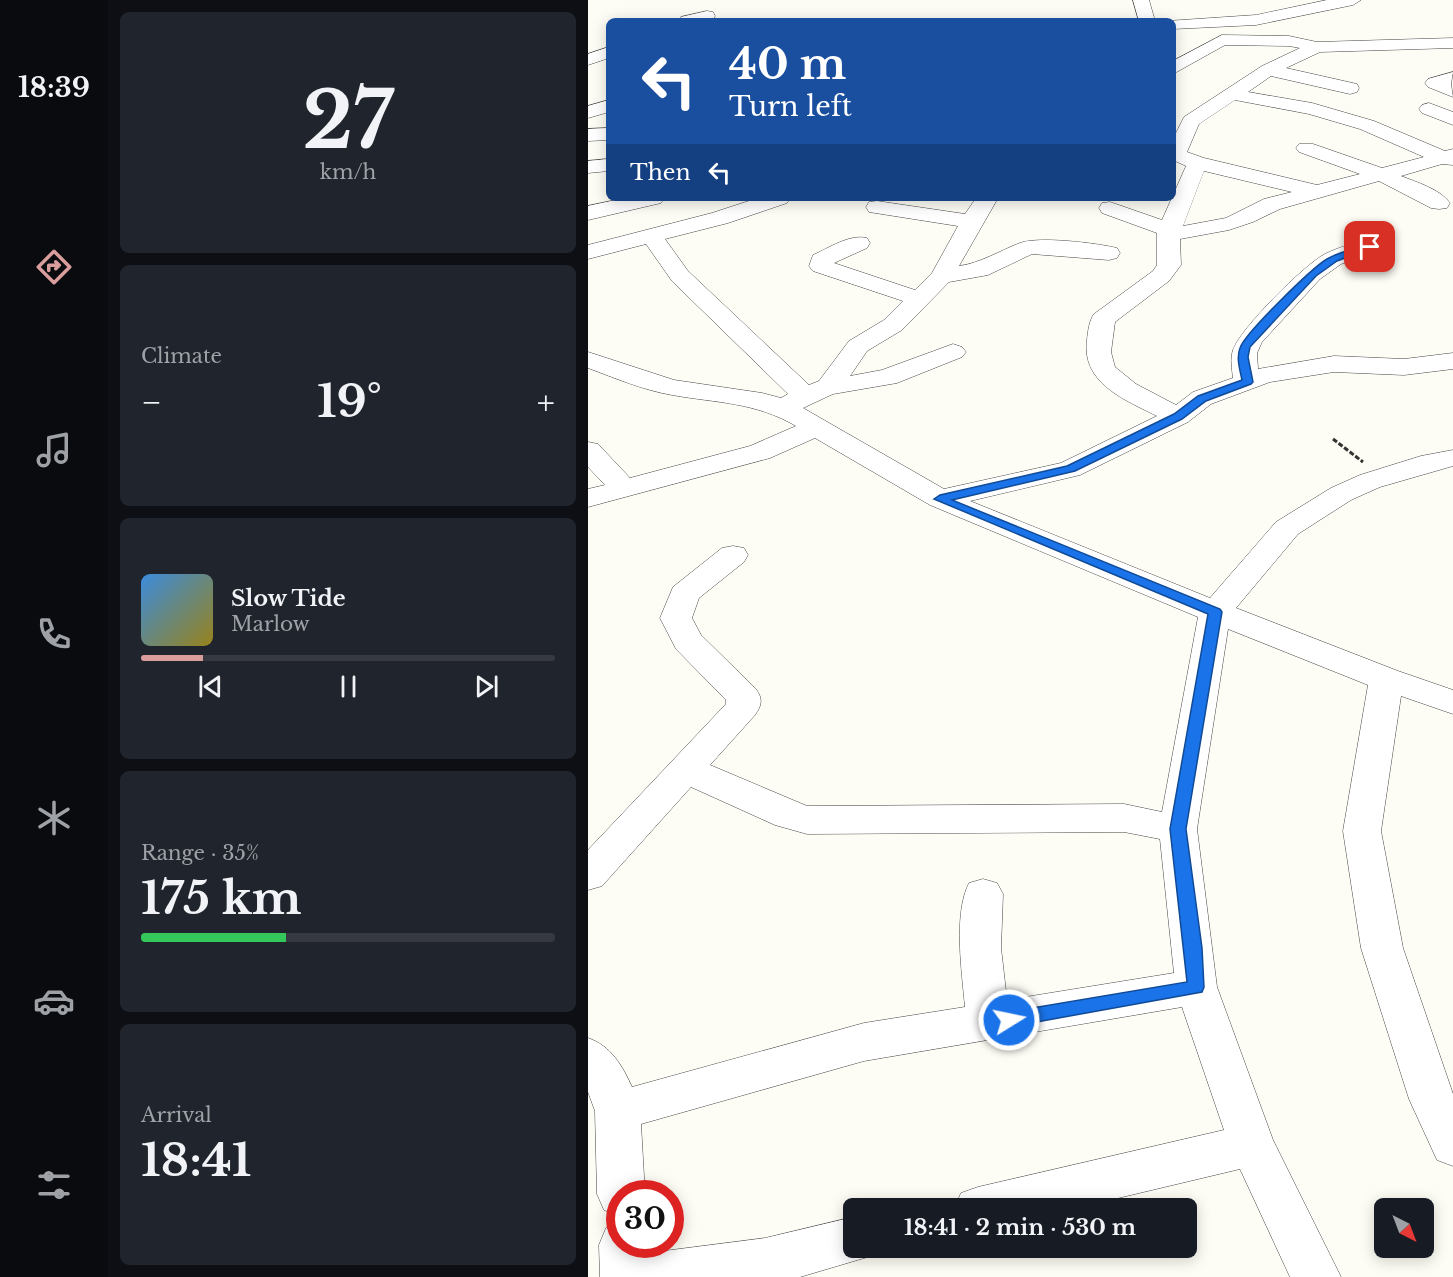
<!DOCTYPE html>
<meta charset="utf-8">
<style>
:root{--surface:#171b24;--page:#20242c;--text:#f1f3f6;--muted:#9ea1a6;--line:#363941;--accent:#d99d9c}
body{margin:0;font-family:"Libre Baskerville",serif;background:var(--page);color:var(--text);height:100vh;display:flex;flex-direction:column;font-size:22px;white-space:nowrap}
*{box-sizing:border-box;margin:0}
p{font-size:20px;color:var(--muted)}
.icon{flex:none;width:33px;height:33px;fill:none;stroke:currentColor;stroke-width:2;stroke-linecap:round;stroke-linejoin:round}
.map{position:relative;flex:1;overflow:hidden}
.drawer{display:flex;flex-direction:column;gap:12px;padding:12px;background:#0d0f14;width:480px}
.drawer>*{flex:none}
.hud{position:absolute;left:18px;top:18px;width:570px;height:183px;border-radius:9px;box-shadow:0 3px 15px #0003;background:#1a4fa0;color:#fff;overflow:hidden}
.needle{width:39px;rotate:138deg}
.buttons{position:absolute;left:786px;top:1198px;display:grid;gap:12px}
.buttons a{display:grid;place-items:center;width:60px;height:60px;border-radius:9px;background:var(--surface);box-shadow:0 3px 15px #0003;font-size:30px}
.speed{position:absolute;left:18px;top:1180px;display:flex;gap:12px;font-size:30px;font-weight:700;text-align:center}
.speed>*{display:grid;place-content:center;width:78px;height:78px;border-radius:50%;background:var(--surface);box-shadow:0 3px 15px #0003;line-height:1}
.speed .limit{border:9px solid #d22;background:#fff;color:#111}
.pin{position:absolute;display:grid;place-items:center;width:51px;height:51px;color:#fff;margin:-26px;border-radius:12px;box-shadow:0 3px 9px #0006}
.me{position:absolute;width:66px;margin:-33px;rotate:80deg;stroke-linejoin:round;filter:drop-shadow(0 0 4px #0008)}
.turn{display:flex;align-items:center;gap:21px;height:126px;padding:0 24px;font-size:27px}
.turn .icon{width:78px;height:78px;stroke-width:2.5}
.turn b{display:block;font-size:42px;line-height:51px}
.then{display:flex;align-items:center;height:57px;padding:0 24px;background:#0003;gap:12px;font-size:22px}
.big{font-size:45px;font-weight:800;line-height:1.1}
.drawer .card{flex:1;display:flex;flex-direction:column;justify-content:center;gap:9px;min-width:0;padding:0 21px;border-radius:9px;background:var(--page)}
.drawer .dial{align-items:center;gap:0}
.dial b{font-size:78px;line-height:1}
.song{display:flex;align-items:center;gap:18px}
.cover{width:72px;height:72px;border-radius:9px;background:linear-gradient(135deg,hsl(210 70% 55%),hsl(50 70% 35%))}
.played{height:6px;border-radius:3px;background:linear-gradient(90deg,var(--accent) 15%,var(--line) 15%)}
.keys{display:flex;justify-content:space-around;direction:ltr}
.heat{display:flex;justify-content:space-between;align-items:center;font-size:33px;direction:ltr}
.charge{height:9px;border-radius:4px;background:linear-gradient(90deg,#34c759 35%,var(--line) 0)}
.trip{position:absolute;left:255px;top:1198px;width:354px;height:60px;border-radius:9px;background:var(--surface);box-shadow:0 3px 15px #0003;font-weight:800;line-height:60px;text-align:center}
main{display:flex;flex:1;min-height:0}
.menu{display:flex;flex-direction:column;width:108px;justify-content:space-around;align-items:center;background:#090b0e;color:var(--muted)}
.menu .icon{width:42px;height:42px}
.menu .on{color:var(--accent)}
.menu b{font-size:27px;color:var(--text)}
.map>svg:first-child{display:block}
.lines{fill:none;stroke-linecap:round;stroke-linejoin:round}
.minor-casing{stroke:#444;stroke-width:1}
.path{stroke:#333;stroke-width:3;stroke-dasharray:5 2;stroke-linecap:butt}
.minor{fill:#fff;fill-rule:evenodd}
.route{fill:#1a73e8;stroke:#114b97;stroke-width:1.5}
</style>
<main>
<nav class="menu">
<b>18:39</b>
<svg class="icon on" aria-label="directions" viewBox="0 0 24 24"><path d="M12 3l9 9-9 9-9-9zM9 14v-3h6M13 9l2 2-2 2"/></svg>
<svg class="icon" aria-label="music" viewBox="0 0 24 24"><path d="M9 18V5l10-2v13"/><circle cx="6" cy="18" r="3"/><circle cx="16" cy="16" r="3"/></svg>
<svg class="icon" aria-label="phone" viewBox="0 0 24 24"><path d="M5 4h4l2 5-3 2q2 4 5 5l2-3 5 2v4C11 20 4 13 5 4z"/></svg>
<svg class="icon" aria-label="climate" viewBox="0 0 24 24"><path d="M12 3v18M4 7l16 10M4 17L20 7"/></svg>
<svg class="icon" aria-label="car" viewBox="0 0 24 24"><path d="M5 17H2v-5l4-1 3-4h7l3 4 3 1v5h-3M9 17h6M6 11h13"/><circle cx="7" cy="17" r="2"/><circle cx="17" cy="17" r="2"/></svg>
<svg class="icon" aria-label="filters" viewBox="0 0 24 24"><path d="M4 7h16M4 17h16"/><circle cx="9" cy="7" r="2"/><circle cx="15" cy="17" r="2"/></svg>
</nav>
<section class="drawer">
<div class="card dial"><b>27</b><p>km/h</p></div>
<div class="card"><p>Climate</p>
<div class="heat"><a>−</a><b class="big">19°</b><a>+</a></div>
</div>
<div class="card">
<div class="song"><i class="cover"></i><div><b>Slow Tide</b><p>Marlow</p></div></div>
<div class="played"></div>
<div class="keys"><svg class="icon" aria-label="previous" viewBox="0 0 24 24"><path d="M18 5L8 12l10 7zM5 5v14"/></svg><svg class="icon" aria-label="pause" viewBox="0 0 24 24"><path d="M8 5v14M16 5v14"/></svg><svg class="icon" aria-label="next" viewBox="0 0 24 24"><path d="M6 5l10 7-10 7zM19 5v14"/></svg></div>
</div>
<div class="card"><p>Range · 35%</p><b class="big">175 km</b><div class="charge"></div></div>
<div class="card"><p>Arrival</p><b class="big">18:41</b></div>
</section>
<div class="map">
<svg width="865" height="1277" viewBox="0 0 865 1277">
<rect width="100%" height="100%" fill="#fefdf5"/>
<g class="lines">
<defs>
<path id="minor" d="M 545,0 L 561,0 L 567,21 L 551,21 Z
M 739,0 L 773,0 L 765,5 L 668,25 L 585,29 L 585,21 L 579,21 L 668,15 Z
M 119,11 L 125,12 L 127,16 L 125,20 L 91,21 L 93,17 Z
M 634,35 L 701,36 L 729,42 L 865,38 L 865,48 L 732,52 L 698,68 L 769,84 L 771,88 L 769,92 L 762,94 L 683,76 L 660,92 L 724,103 L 786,121 L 857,151 L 865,149 L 865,165 L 854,164 L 813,176 C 828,182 852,189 862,203 L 859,208 L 851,209 L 843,208 L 791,181 L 692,209 L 665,222 L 641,230 L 592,239 L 593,265 L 581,281 L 527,322 L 523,352 L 527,367 L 548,384 L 588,405 L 605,392 L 645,378 C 644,369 642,359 645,350 C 651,330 717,264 737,254 C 751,247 775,239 790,242 L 793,247 L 790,252 L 753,264 L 732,279 L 674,342 L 669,353 L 670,369 L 746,356 L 816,359 L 865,353 L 865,369 L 816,375 L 746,372 L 682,382 L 623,404 L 600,422 L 492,475 L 382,501 L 622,598 L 688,522 L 743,488 L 772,475 L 833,456 L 865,450 L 865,466 L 792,487 L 763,500 L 710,534 L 648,608 L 810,671 L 865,690 L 865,714 L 813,696 L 793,831 L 815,948 L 865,1094 L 865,1166 L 849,1160 L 821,1099 L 773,948 L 755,831 L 780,685 L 640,629 L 609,829 L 629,987 L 685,1140 L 753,1277 L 702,1277 L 652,1169 L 484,1209 L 366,1209 L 373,1193 L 390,1187 L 636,1130 L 594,1007 L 276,1061 L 53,1124 L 57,1194 L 32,1194 L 32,1216 L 16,1210 L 9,1194 L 7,1111 L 0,1092 L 0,1038 C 23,1046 34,1065 44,1087 L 276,1023 L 377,1007 C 374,973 365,914 381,883 L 395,879 L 409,883 L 415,894 L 413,948 L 419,1000 L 586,973 L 572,839 L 536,832 L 219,834 L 187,825 L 103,787 L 14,886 L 0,890 L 0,850 L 138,704 L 138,700 L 88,649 L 72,618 L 85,587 L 134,548 L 145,546 L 156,548 L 160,555 L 156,562 L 111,598 L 104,618 L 113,635 L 168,689 C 175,699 174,705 167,715 L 122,765 L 219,806 L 536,804 L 574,812 L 610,617 L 342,505 L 227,438 L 182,458 L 0,507 L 0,489 L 17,485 L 0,467 L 0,442 L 10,444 L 42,478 L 162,446 L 208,426 C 167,402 129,403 84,395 C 55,390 27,378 0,368 L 0,352 L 86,380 L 174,393 L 193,398 L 200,394 L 84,281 L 58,244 L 0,259 L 0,245 L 124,213 L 170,198 L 202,198 L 199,203 L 140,223 L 77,239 L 100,271 L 221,385 L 231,381 L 261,341 L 296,320 L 315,301 L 225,271 L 221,266 L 225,255 C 241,248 261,234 279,238 L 282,243 L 279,248 L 246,263 L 327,290 L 344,273 L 370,226 L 281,212 L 278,207 L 281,202 L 289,201 L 377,214 L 388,198 L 410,198 L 371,266 C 393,263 411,251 432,243 C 451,236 508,243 529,248 L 532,253 L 529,258 L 521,260 L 444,254 L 400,275 L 361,282 L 314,330 L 279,351 L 262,376 L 294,370 L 365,344 L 374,347 L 378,352 L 374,357 L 309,383 L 245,394 L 215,408 L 356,489 L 473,463 L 569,416 C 537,400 493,383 499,340 C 500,331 501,321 506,314 L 565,271 L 569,265 L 569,233 L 514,213 L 511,208 L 514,203 L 522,202 L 574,220 L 598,166 L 585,160 L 585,139 L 596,117 L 674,66 L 712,48 L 701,46 L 637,45 L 585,74 L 585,61 ZM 647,100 L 721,114 L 772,129 L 836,157 L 794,168 L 725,144 L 711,144 L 708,148 L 711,152 L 772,174 L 729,185 L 616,158 L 599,152 L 611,124 ZM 616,171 L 704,192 L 676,199 L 638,218 L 595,226 Z
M 21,47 L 21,58 L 0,65 L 0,54 Z
M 865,72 L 863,84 L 865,97 L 840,87 L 837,83 L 840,79 Z
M 21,100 L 21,112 L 0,118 L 0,106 Z
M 841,103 L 865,112 L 865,125 L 834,113 L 831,109 L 834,105 Z
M 21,128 L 21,140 L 0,141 L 0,129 Z
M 21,159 L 21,171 L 0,173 L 0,161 Z
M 37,198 L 76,198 L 73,203 L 0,220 L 0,206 Z
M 266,1217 L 266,1248 L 287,1248 L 283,1256 L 212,1277 L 12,1277 L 11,1245 L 18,1228 L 32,1223 L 32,1245 L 59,1245 L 60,1253 L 177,1238 Z"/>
</defs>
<use href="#minor" class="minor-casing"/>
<path class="path" d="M 745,439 L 775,462"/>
<use href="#minor" class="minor"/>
</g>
<path class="route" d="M 779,245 L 787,247 L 749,261 L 728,276 L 662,347 L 660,357 L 665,382 L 663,384 L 618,401 L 594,419 L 487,471 L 364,500 L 632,609 L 634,612 L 598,829 L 614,948 L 616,987 L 614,992 L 421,1027 L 414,1025 L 412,1020 L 414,1014 L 421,1012 L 599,982 L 582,829 L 620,614 L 346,499 L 352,495 L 479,466 L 586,414 L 610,396 L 654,380 C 652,370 648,358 652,348 C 657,333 724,268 739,259 C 751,252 766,249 779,245 Z"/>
</svg>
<div class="buttons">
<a><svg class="needle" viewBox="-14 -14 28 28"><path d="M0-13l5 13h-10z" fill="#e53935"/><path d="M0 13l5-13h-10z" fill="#9ea1a6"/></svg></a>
</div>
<div class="speed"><div class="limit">30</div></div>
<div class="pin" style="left:782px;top:247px;background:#d93025"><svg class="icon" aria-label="arrive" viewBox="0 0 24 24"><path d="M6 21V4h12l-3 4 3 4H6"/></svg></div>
<svg class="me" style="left:421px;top:1020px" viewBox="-20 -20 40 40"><circle r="17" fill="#1a73e8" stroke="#fff" stroke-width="3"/><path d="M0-11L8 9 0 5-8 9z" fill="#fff"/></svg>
<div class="trip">18:41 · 2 min · 530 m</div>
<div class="hud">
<div class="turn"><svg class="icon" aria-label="left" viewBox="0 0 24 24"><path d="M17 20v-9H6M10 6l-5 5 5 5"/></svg><div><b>40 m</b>Turn left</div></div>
<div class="then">Then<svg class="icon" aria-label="left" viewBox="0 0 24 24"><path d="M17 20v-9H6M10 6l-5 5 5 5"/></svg></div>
</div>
</div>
</main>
